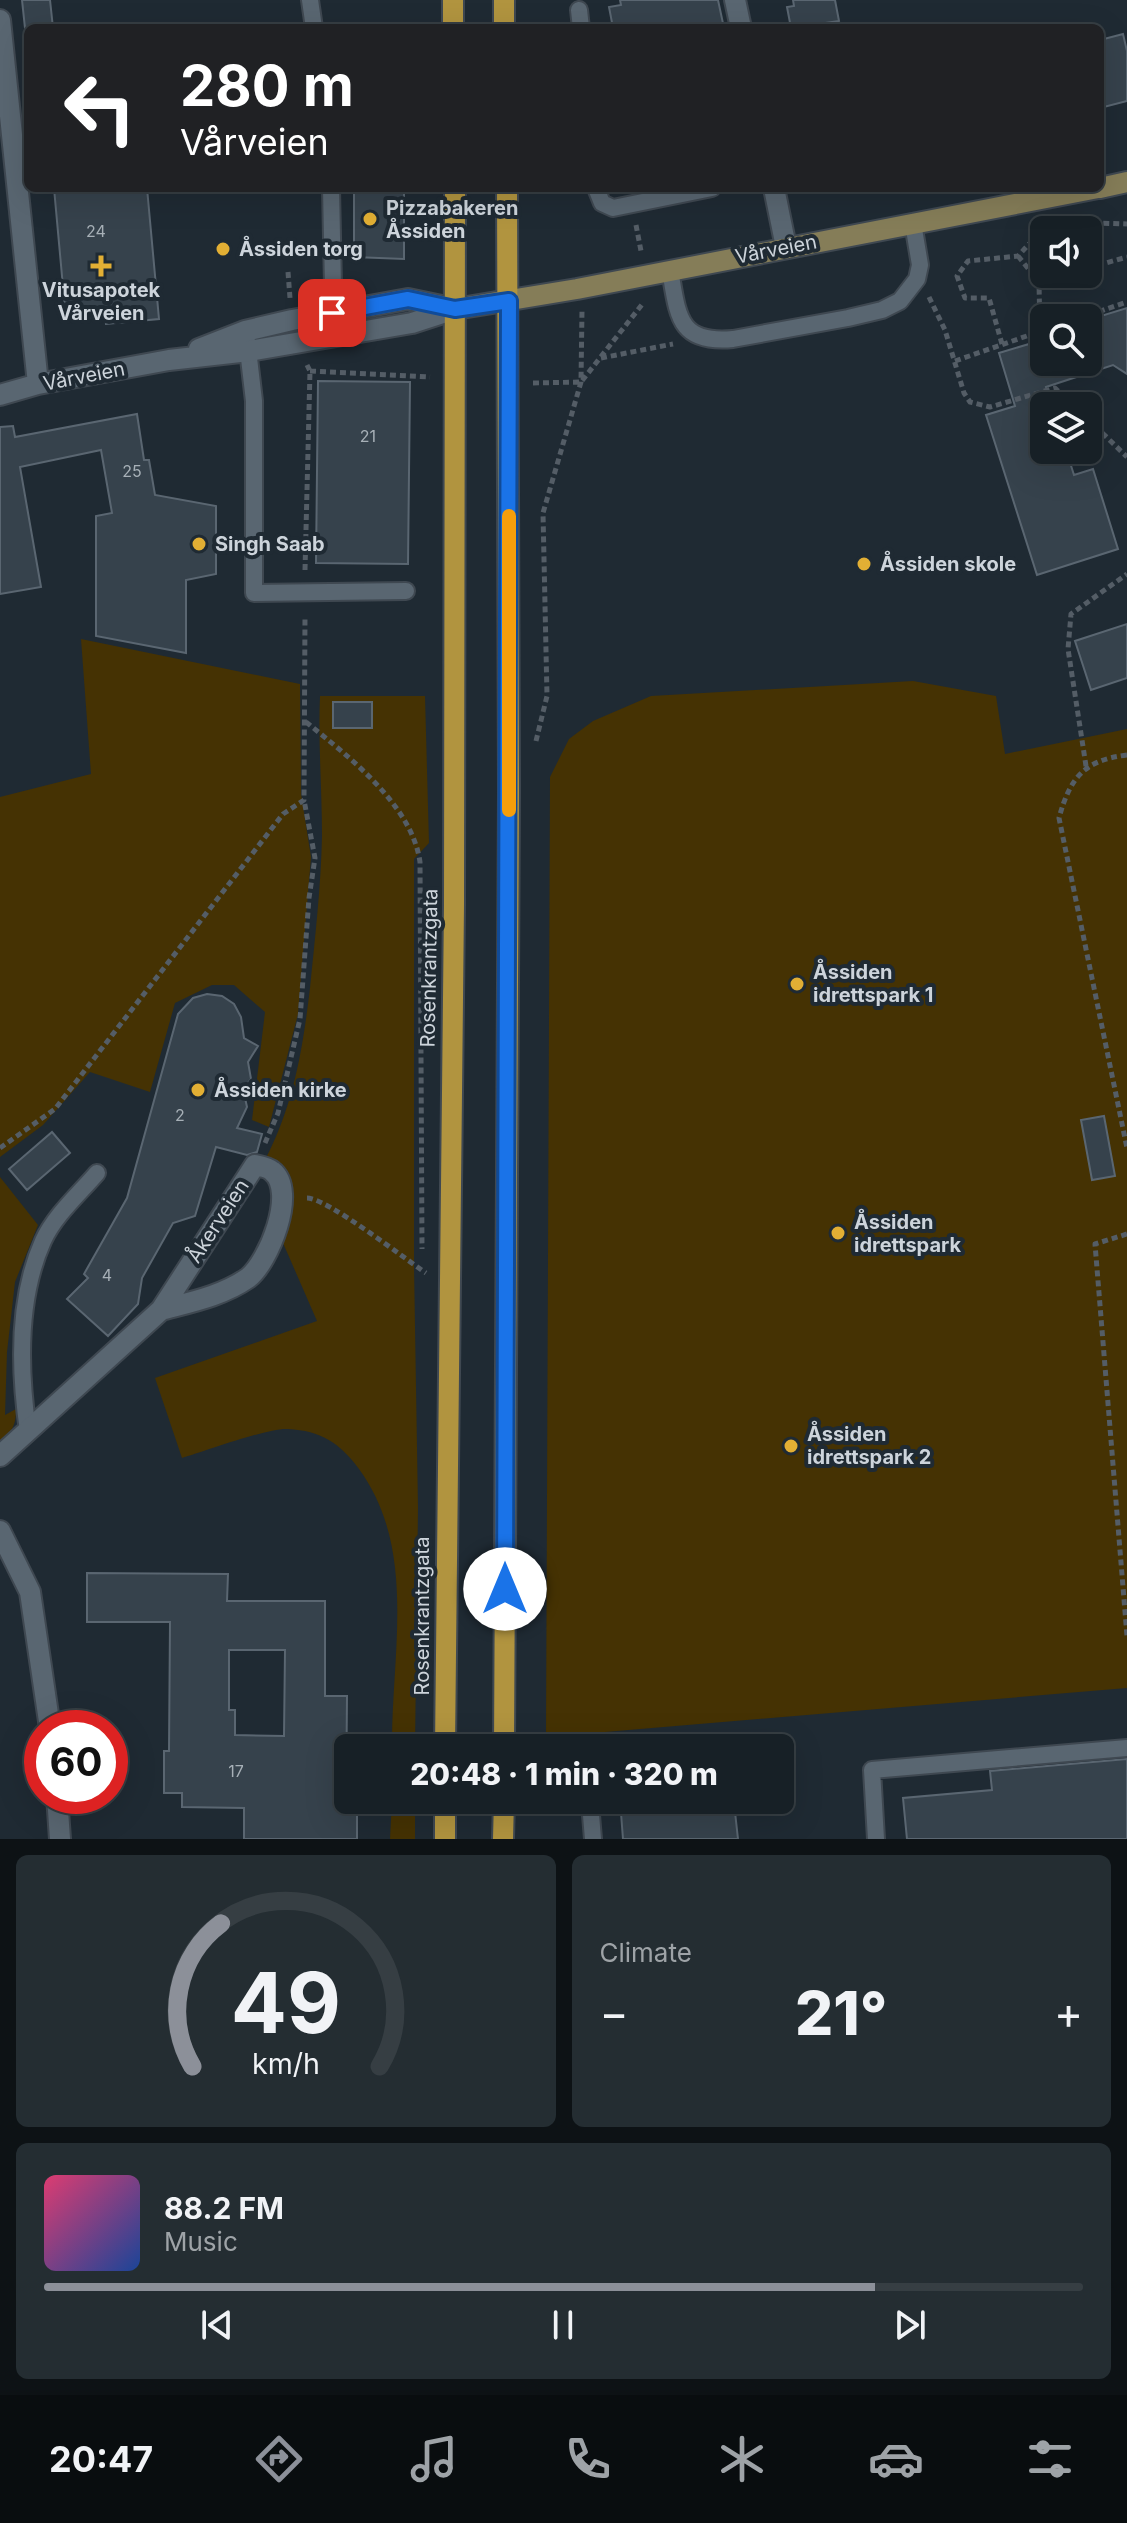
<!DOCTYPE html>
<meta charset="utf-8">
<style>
:root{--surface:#172026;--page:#242d32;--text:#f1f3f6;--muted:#9ea3a7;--line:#363e43;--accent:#8c9099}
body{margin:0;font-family:Inter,sans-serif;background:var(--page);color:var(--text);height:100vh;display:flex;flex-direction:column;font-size:30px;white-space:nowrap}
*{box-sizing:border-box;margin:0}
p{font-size:26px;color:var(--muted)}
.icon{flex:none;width:44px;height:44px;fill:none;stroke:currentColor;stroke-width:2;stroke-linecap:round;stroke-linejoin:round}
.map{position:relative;height:1839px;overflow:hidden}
.drawer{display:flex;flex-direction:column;gap:16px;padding:16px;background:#0d1215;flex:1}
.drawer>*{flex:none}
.top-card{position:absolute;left:24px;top:24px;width:1080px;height:168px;border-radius:12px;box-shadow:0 8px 32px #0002,0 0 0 2px var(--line);background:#202124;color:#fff;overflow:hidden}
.controls{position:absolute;left:1030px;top:216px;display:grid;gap:16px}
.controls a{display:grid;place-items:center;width:72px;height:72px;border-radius:12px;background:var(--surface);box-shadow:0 8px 32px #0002,0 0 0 2px var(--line);font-size:40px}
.speed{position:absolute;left:24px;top:1710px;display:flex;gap:16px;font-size:40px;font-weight:700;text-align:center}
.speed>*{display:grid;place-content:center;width:104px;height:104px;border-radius:50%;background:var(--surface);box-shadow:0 8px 32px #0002,0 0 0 2px var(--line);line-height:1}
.speed .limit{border:12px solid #d22;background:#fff;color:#111}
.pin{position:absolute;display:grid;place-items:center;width:68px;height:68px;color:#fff;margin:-34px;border-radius:16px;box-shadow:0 4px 12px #0006}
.me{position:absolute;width:88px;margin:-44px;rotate:0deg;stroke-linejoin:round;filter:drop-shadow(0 0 6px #0008)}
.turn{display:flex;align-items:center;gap:28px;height:168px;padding:0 24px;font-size:36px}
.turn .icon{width:104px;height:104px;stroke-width:2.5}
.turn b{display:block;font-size:56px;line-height:68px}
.big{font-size:60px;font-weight:800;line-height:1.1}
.drawer .widget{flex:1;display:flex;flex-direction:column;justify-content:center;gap:12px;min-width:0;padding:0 28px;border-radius:12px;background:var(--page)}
.drawer .dial{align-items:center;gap:0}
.dial svg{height:208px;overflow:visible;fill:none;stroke:var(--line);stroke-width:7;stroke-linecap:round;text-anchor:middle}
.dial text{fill:var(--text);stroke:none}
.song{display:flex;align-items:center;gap:24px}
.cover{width:96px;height:96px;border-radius:12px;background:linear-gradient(135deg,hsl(340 70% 55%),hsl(220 70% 35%))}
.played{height:8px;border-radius:4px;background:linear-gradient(90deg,var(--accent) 80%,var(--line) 80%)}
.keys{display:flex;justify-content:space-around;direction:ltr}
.heat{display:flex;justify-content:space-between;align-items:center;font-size:44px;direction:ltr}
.drawer .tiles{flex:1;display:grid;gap:16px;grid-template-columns:1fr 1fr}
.widget:last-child{grid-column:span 2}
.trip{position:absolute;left:334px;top:1734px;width:460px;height:80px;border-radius:12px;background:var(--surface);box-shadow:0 8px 32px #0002,0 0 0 2px var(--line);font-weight:800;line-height:80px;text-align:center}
.tab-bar{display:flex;height:128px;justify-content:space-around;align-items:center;background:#090d0f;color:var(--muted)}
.tab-bar .icon{width:56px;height:56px}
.tab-bar .on{color:var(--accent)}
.tab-bar b{font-size:36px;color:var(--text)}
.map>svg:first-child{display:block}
.green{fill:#453203}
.building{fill:#36424c;stroke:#5a6671;stroke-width:2;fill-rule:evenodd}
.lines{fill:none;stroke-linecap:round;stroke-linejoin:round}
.service-casing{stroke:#3f4851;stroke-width:20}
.minor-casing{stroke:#3f4851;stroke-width:24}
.secondary-casing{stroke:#3f4851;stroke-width:24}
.primary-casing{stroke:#3f4851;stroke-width:24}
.path{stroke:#545d66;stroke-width:5;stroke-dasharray:6 4;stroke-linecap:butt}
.service{stroke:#596671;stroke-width:16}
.minor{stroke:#596671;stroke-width:20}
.secondary{stroke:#857d58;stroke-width:20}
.primary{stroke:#b1943f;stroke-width:20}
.route-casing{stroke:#114b97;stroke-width:20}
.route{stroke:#1a73e8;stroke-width:14}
.slow{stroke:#f59e0b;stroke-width:14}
.poi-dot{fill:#e2af34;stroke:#1f2a33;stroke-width:3}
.labels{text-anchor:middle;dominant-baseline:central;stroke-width:8;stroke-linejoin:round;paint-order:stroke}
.number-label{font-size:16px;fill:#a7b0b7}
.poi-label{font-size:20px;font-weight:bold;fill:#cdd4db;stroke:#1f2a33;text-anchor:start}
.street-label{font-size:20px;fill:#cdd4db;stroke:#1f2a33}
</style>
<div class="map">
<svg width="1127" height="1839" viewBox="0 0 1127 1839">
<rect width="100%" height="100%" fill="#1f2a33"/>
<path class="green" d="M 81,639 L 300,684 L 301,794 L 311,857 L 298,1014 L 269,1127 L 252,1120 L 265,1012 L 234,985 L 212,985 L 175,1003 L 150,1092 L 90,1072 L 43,1125 L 0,1157 L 0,797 L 91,774 Z
M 913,681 L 996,696 L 1005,754 L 1127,729 L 1127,1688 L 546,1737 L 550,777 L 569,739 L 593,721 L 651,696 Z
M 320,696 L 425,696 L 429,843 L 414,859 L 414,1266 L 418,1508 L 415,1748 L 392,1748 C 391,1655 418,1550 359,1469 C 339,1442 321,1431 288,1429 C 270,1427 203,1452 182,1458 L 155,1378 L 317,1321 L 283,1243 L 290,1208 L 282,1164 L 266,1158 C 294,1104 303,1047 310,988 C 315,938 321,886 322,836 C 322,789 318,743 320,696 Z
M 0,1177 L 38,1225 L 15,1282 L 7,1352 L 5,1415 L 16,1409 C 16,1424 13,1432 0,1440 Z
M 392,1800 L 415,1800 L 415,1839 L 390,1839 Z"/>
<path class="building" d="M 22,0 L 50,0 L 53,28 L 25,28 Z
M 620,0 L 718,0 L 724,28 L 613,28 L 609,7 L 621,5 Z
M 793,0 L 835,0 L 839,21 L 791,28 L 787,7 L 794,6 Z
M 1123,34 L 1127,51 L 1127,101 L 1100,108 L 1100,40 Z
M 54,188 L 147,188 L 159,319 L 106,324 L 105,317 L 66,320 Z
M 354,188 L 404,188 L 404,259 L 354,257 Z
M 1127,308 L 1127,374 L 1113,365 L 1046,387 L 1052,406 L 1044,406 L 1044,450 L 1066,450 L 1074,475 L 1093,469 L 1118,549 L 1037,575 L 986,415 L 1015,406 L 999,353 L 1039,341 L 1044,362 L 1088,362 L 1088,320 Z
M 318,381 L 410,382 L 408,564 L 316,563 Z
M 137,414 L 144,460 L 149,460 L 155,495 L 216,506 L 216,574 L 186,580 L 186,653 L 96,636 L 96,516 L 112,513 L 101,450 L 20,467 L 41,587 L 0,594 L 0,427 L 13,426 L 15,437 Z
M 1127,624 L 1127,678 L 1091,690 L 1075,641 Z
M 333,702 L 372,702 L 372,728 L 333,728 Z
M 207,994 L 222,996 L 234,1004 L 241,1017 L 244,1038 L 258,1046 L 248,1062 L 251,1079 L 243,1089 L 247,1107 L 237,1128 L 262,1134 L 257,1152 L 247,1155 L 216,1147 L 195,1216 L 173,1223 L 142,1278 L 138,1304 L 108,1336 L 67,1299 L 88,1278 L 84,1274 L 127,1198 L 178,1014 L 193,998 Z
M 1104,1116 L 1115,1176 L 1092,1180 L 1081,1120 Z
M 52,1132 L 70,1153 L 27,1190 L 9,1169 Z
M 87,1573 L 228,1574 L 227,1601 L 325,1601 L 325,1696 L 347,1696 L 346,1806 L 357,1806 L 357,1839 L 244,1839 L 244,1808 L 182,1807 L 182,1793 L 164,1793 L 164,1751 L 169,1751 L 170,1622 L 87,1622 ZM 229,1650 L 285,1650 L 284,1736 L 235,1735 L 235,1710 L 229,1710 Z
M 1127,1759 L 1127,1839 L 907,1839 L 903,1798 L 992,1790 L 990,1771 Z
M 734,1803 L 738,1839 L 623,1839 L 621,1813 Z"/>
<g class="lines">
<defs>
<path id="service" d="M 310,0 L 314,28
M 579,10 L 581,28
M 331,188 L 334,335
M 596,188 L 602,203 L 613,208 L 712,188
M 670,270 C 678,316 678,344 733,339 L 848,318 L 882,310 L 900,301 L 917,279 L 920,265 L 913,223
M 247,341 L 254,401 L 254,593 L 406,591
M 28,1431 C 19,1369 17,1299 43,1241 C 55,1215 79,1194 97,1173
M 591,1815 L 593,1839
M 876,1839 L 872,1770 L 1127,1748"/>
<path id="minor" d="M 735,0 L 741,28
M 0,20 L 38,384
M 774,188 L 786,247
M 199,349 L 245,331 L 292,320 L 408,299 L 451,308
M 0,395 L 38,384 L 169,360 L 249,351 L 412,323 L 455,309
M 0,1456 L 161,1310 L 255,1165 C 260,1166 269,1168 272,1171 C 298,1191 268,1263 248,1278 C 222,1296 191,1302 161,1310
M 0,1531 L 30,1592 L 50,1728
M 57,1796 L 60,1839"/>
<path id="secondary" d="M 1100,188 L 1127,182
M 455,309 L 577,289 L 1098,188"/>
<path id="primary" d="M 453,0 L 453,28
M 504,0 L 504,28
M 445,1748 L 454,905 L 455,188
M 504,1748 L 509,792 L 507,188
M 445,1839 L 445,1800
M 503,1839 L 504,1800"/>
</defs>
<use href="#service" class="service-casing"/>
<use href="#minor" class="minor-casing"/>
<use href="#secondary" class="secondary-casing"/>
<use href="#primary" class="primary-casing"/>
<path class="path" d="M 636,225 L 641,251
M 1085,230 L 1098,223 L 1127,224
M 1018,256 L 1039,282 L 1040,332
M 1088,268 L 1127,257
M 288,272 L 290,298
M 1039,282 L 1066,274
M 929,297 L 945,330 L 964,393 L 970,402 L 990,407 L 1055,388 L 1074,406
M 1080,318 L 1127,302
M 1002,344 L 989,298 L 965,298 L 957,276 L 968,261 L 1018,256 L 1029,244 L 1044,244
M 601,358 L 673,344
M 955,361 L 1044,330
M 310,371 L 430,377
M 533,383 L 581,382 L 644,302
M 1088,419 L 1127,457
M 305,570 L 310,371 L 307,365
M 306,722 C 349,757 412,805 420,862 L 422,1249
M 536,741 L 547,696 L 543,513 L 581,382 L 582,310
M 1127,755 C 1084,760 1070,778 1059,818 L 1127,1148
M 1086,766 L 1068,649 L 1071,614 L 1127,574
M 265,1143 L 278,1113 L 300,1019 L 309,898 L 315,858 L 304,800
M 0,1148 L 55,1109 L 283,814 L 304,800 L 305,616
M 307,1198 C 327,1198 405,1259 426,1273
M 1127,1234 L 1095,1244 L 1127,1636"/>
<use href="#service" class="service"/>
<use href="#minor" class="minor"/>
<use href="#secondary" class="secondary"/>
<use href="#primary" class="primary"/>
</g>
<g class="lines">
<defs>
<path id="route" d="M 332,313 L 408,299 L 455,309 L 509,301 L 505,1589"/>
</defs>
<use href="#route" class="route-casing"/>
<use href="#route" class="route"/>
<path class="slow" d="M 509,810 L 509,516"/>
</g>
<g class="poi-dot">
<circle cx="370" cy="219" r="8"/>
<circle cx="223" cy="249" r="8"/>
<path d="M97 254h8v8h8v8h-8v8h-8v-8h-8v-8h8z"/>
<circle cx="199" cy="544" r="8"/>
<circle cx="864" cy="564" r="8"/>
<circle cx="797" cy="984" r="8"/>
<circle cx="198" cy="1090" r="8"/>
<circle cx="838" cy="1233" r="8"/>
<circle cx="791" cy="1446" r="8"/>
</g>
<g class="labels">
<g class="number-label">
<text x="96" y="231">24</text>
<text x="368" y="436">21</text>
<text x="132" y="471">25</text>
<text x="180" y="1115">2</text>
<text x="107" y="1275">4</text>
<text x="236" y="1771">17</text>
</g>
<g class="poi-label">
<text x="386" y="208">Pizzabakeren<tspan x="386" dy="23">Åssiden</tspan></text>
<text x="239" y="249">Åssiden torg</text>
<text x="101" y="290" text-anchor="middle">Vitusapotek<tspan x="101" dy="23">Vårveien</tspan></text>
<text x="215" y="544">Singh Saab</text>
<text x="880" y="564">Åssiden skole</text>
<text x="813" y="972">Åssiden<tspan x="813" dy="23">idrettspark 1</tspan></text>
<text x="214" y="1090">Åssiden kirke</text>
<text x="854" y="1222">Åssiden<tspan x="854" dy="23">idrettspark</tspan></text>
<text x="807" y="1434">Åssiden<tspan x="807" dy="23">idrettspark 2</tspan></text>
</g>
<g class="street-label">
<text transform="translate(776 249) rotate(-11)">Vårveien</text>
<text transform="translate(84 376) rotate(-11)">Vårveien</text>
<text transform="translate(429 968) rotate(-89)">Rosenkrantzgata</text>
<text transform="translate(218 1221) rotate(-57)">Åkerveien</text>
<text transform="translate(422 1616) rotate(-90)">Rosenkrantzgata</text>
</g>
</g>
</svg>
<div class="controls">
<a><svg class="icon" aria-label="sound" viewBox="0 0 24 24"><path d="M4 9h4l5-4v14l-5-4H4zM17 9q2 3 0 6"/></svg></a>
<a><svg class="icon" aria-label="search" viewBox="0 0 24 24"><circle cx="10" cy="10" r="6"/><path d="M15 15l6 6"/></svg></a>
<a><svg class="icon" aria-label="layers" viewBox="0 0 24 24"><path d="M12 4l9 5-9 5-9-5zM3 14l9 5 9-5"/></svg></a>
</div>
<div class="speed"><div class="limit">60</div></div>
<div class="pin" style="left:332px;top:313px;background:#d93025"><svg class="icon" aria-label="arrive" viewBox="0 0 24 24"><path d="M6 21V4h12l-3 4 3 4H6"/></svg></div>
<svg class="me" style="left:505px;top:1589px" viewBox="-20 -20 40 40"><circle r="19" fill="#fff"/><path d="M0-13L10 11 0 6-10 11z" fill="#1a73e8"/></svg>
<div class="trip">20:48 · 1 min · 320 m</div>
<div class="top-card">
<div class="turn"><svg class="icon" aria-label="left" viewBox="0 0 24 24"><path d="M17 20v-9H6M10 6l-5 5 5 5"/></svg><div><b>280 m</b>Vårveien</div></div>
</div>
</div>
<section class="drawer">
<div class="tiles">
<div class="widget dial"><svg viewBox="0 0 100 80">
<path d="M14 69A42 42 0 1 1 86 69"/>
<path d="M14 69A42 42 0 0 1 25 14" stroke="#8c9099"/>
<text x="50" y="56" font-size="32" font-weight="700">49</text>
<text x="50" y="72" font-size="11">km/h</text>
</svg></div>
<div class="widget"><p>Climate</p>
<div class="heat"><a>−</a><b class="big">21°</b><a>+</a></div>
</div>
<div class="widget">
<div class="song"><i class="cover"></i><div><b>88.2 FM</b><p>Music</p></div></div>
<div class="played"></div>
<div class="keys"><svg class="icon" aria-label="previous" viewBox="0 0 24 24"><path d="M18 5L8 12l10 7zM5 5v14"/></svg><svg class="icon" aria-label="pause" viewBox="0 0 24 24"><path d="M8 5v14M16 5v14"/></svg><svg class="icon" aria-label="next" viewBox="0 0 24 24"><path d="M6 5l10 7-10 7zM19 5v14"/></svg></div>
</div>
</div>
</section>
<nav class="tab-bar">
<b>20:47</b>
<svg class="icon on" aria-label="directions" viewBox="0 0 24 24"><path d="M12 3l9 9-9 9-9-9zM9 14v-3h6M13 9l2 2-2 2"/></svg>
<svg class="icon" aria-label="music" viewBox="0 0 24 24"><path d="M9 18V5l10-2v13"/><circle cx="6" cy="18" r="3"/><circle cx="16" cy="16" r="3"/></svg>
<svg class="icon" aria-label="phone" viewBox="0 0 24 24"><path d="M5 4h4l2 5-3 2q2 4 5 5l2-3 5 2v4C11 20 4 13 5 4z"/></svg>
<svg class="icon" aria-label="climate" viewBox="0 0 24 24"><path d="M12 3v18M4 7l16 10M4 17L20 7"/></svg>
<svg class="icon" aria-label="car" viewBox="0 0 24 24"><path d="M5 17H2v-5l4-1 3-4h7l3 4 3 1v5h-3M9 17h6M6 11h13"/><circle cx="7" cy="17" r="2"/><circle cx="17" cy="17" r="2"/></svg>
<svg class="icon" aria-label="filters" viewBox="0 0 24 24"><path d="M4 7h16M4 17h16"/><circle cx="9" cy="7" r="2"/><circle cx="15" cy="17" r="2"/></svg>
</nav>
